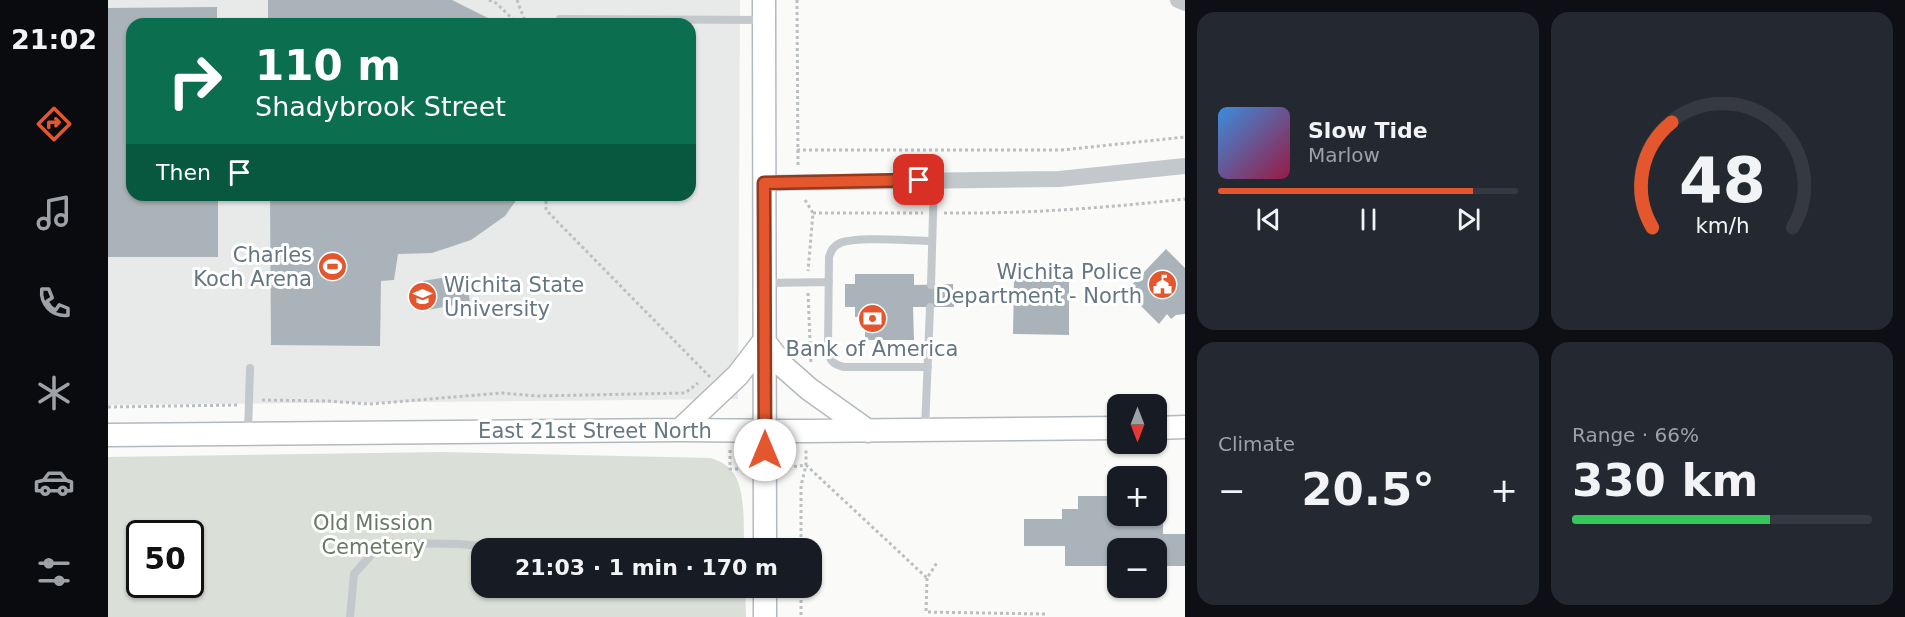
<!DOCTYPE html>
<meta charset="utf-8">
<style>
:root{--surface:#171b24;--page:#242831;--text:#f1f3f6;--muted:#9ea1a6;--line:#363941;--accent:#e4572e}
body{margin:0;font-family:"DejaVu Sans",sans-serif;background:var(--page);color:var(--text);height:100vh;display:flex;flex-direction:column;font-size:22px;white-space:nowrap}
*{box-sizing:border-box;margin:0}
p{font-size:20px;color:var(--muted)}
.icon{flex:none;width:33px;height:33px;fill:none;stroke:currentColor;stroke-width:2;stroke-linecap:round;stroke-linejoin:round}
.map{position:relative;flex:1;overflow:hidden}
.drawer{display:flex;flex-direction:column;gap:12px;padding:12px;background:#0d0f14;width:720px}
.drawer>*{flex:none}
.top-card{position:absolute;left:18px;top:18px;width:570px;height:183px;border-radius:18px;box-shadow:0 2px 4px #0004;background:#0b6e4f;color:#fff;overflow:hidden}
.needle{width:39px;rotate:180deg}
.buttons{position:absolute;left:999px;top:394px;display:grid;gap:12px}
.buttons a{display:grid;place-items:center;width:60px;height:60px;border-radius:12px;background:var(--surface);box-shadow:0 2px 4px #0004;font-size:30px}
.speed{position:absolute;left:18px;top:520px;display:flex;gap:12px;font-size:30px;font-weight:700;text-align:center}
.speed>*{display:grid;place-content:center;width:78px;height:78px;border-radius:50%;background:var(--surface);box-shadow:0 2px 4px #0004;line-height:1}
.speed .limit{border:3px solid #111;border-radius:9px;background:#fff;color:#111}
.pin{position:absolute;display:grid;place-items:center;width:51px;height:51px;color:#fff;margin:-26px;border-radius:12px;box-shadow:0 3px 9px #0006}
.me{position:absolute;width:66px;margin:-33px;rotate:0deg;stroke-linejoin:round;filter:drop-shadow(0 0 4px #0008)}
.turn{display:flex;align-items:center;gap:21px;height:126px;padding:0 30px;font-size:27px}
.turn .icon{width:78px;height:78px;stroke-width:2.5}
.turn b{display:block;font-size:42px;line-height:51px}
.then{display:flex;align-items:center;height:57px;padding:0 30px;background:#0003;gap:12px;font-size:22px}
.big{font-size:45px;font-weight:700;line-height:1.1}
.drawer .widget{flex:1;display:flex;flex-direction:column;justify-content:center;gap:9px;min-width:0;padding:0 21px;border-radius:18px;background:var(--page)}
.drawer .dial{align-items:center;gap:0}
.dial svg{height:156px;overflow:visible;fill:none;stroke:var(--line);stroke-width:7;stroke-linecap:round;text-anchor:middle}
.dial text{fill:var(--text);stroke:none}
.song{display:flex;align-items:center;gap:18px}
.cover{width:72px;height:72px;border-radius:9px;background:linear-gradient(135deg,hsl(210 70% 55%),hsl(340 70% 35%))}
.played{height:6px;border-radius:3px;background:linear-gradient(90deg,var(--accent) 85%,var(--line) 85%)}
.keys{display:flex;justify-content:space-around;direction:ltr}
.heat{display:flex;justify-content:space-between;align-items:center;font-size:33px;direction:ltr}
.charge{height:9px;border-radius:4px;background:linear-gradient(90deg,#34c759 66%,var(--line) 0)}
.drawer .tiles{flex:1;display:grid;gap:12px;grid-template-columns:repeat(2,1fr)}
.trip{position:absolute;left:363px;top:538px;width:351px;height:60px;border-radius:18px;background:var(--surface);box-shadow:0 2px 4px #0004;font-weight:700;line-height:60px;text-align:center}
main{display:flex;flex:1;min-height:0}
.tabs{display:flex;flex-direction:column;width:108px;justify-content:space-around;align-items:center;background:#090b0e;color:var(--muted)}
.tabs .icon{width:42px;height:42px}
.tabs .current{color:var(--accent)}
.tabs b{font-size:27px;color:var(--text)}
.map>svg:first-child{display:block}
.built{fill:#e8e9e9;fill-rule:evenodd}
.green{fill:#dadfd7;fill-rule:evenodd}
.building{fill:#aab3b9}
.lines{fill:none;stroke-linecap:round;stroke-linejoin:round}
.secondary-casing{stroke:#b3babf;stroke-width:25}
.path{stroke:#bbbfc2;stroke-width:3;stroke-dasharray:3 3;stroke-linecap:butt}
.service{stroke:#c3c8cc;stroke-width:8}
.minor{stroke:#c3c8cc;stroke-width:16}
.secondary{stroke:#fff;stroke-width:22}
.route-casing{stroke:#94391e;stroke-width:15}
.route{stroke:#e4572e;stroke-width:10}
.labels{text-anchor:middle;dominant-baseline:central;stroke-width:6;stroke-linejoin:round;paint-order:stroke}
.poi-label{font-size:21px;fill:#657683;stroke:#fff;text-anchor:end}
.street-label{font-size:21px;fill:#657683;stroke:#fff}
.park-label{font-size:21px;fill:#687a64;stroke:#fff}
</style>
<main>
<nav class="tabs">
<b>21:02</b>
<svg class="icon current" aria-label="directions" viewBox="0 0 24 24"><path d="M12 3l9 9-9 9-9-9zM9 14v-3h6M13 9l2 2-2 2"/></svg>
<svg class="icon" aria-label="music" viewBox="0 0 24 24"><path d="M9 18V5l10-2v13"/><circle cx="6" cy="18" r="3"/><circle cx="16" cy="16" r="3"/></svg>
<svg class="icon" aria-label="phone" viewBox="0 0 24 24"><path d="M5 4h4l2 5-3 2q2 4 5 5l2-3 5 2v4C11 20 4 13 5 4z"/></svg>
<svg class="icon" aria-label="climate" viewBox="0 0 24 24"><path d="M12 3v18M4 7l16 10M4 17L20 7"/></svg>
<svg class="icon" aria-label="car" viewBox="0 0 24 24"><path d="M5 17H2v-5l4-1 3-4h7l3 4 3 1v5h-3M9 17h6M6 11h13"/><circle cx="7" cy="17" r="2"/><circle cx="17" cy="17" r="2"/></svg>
<svg class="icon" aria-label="filters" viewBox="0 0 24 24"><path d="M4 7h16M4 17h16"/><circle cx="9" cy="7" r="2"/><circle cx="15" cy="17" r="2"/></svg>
</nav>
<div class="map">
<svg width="1077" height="617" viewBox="0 0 1077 617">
<rect width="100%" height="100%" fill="#fafaf8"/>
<path class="built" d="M 0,0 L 632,0 L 630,399 L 0,405 ZM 24,24 L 582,24 L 582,195 L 24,195 Z"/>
<path class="green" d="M 335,452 L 603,458 C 607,460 612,461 616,464 C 640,478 635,525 636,549 L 374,549 L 374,588 L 637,588 L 638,617 L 0,617 L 0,457 ZM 32,534 L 82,534 L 82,585 L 32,585 Z"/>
<path class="building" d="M 160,0 L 344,0 L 380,18 L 387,24 L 160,24 Z
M 109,7 L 109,24 L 24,24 L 24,195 L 110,195 L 110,257 L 0,257 L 0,8 Z
M 162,195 L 412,195 L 397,216 L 363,240 L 324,253 L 290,254 L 286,280 L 273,281 L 272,346 L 163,345 Z
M 1058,249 L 1077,268 L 1077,314 L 1068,315 L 1063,319 L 1059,314 L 1051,324 L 1018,291 Z
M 357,274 L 362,302 L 320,310 L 315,281 Z
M 747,274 L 806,274 L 806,285 L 845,284 L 846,307 L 805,307 L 806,340 L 757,340 L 757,317 L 747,317 L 747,307 L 737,307 L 737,284 L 747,284 Z
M 906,279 L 961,280 L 961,335 L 905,334 Z
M 970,496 L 1010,496 L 1010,516 L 1048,516 L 1048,498 L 1055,498 L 1055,534 L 1077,534 L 1077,566 L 1048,566 L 1048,549 L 1010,549 L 1010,566 L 957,566 L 957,546 L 916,546 L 916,519 L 954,519 L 954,509 L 970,509 Z"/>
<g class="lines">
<defs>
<path id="secondary" d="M 656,0 L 657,549
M 1048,428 L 1077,427
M 572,430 L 630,375 L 656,341 L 676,367 L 701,389 L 760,431
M 0,435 L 572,430 L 697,431 L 1010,428
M 657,588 L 657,617"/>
</defs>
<use href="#secondary" class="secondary-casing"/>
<path class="path" d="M 381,0 L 388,3 L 410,24
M 409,0 L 418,24
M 689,0 L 690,167
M 689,150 L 954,150 L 1077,137
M 438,195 L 438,210 L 602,377
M 697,200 L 705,213 L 700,271
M 705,213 L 815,213
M 836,213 C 917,214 997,208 1077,199
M 700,293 L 703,364
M 154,400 L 219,401 L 261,404 L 394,393 L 429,396 L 577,393 L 590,383
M 0,407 L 130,405
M 622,450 L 622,469 L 638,469
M 674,468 L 698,465 L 819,578 L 830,561
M 693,549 L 693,486 L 698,465 L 698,449
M 819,578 L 818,612 L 937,614
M 693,588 L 693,617"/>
<path class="service" d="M 452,19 L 655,20
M 658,283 L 721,282
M 823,285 L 826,180
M 820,367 L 736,367 C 724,364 721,360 720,348 L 721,257 C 723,251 725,246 732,243 C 750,236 803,241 824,241
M 817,429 L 822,307
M 140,433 L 142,368
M 242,617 L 246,574 L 264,554 L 281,543 L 351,544 L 407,549"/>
<path class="minor" d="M 1070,0 L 1077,3
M 656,183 L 951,179 L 1077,166"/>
<use href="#secondary" class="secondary"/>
</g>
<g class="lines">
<defs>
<path id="route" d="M 657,450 L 656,183 L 811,180"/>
</defs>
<use href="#route" class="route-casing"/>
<use href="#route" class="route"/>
</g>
<defs>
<symbol id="stadium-disc" viewBox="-11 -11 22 22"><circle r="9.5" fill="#e4572e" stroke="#fff"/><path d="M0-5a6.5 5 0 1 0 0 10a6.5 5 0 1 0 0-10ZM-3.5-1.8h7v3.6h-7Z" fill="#fff"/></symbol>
<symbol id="civic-disc" viewBox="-11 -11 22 22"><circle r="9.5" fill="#e4572e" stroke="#fff"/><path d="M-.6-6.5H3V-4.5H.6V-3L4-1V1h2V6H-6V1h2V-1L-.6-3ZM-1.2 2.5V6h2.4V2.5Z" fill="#fff"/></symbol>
<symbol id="university-disc" viewBox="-11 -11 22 22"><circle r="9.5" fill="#e4572e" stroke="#fff"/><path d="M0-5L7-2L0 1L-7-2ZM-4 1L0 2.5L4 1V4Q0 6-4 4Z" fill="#fff"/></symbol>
<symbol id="bank-disc" viewBox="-11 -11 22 22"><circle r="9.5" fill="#e4572e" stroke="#fff"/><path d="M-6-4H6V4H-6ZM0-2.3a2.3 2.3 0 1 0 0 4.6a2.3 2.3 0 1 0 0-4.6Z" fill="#fff"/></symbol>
</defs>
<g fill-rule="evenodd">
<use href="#stadium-disc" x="208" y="250" width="33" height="33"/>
<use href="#civic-disc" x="1038" y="268" width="33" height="33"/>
<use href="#university-disc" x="298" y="280" width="33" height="33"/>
<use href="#bank-disc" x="748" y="302" width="33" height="33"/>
</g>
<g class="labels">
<g class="poi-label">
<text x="204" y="255">Charles<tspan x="204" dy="24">Koch Arena</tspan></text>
<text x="1034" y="272">Wichita Police<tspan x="1034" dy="24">Department - North</tspan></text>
<text x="336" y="285" text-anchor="start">Wichita State<tspan x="336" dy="24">University</tspan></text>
<text x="764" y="349" text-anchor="middle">Bank of America</text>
</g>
<g class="street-label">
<text x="487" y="431">East 21st Street North</text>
</g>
<g class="park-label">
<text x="265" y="523">Old Mission<tspan x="265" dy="24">Cemetery</tspan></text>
</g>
</g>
</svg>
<div class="buttons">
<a><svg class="needle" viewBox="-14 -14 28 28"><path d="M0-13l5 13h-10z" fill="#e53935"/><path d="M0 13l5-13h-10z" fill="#9ea1a6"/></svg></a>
<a>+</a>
<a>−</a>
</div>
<div class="speed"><div class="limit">50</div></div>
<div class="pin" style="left:811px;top:180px;background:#d93025"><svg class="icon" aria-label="arrive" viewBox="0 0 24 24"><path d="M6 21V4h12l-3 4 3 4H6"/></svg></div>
<svg class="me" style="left:657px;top:450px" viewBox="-20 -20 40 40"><circle r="19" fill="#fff"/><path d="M0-13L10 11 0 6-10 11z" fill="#e4572e"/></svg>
<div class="trip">21:03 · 1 min · 170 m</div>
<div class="top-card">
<div class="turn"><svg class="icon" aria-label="right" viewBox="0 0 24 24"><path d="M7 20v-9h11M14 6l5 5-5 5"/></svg><div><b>110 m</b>Shadybrook Street</div></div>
<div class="then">Then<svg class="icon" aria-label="arrive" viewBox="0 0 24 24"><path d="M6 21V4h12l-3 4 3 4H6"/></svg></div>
</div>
</div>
<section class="drawer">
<div class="tiles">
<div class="widget">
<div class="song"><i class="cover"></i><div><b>Slow Tide</b><p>Marlow</p></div></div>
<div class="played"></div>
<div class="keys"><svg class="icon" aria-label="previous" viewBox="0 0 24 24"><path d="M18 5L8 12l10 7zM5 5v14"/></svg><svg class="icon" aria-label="pause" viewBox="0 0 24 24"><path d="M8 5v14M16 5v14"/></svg><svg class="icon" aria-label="next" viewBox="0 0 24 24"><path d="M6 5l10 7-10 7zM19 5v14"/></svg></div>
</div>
<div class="widget dial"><svg viewBox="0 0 100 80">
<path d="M14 69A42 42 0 1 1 86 69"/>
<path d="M14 69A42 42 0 0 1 24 15" stroke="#e4572e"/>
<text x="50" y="56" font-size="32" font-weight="700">48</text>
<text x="50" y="72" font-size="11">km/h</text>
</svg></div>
<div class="widget"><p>Climate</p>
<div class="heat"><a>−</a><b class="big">20.5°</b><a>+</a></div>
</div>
<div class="widget"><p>Range · 66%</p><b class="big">330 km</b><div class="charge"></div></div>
</div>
</section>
</main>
